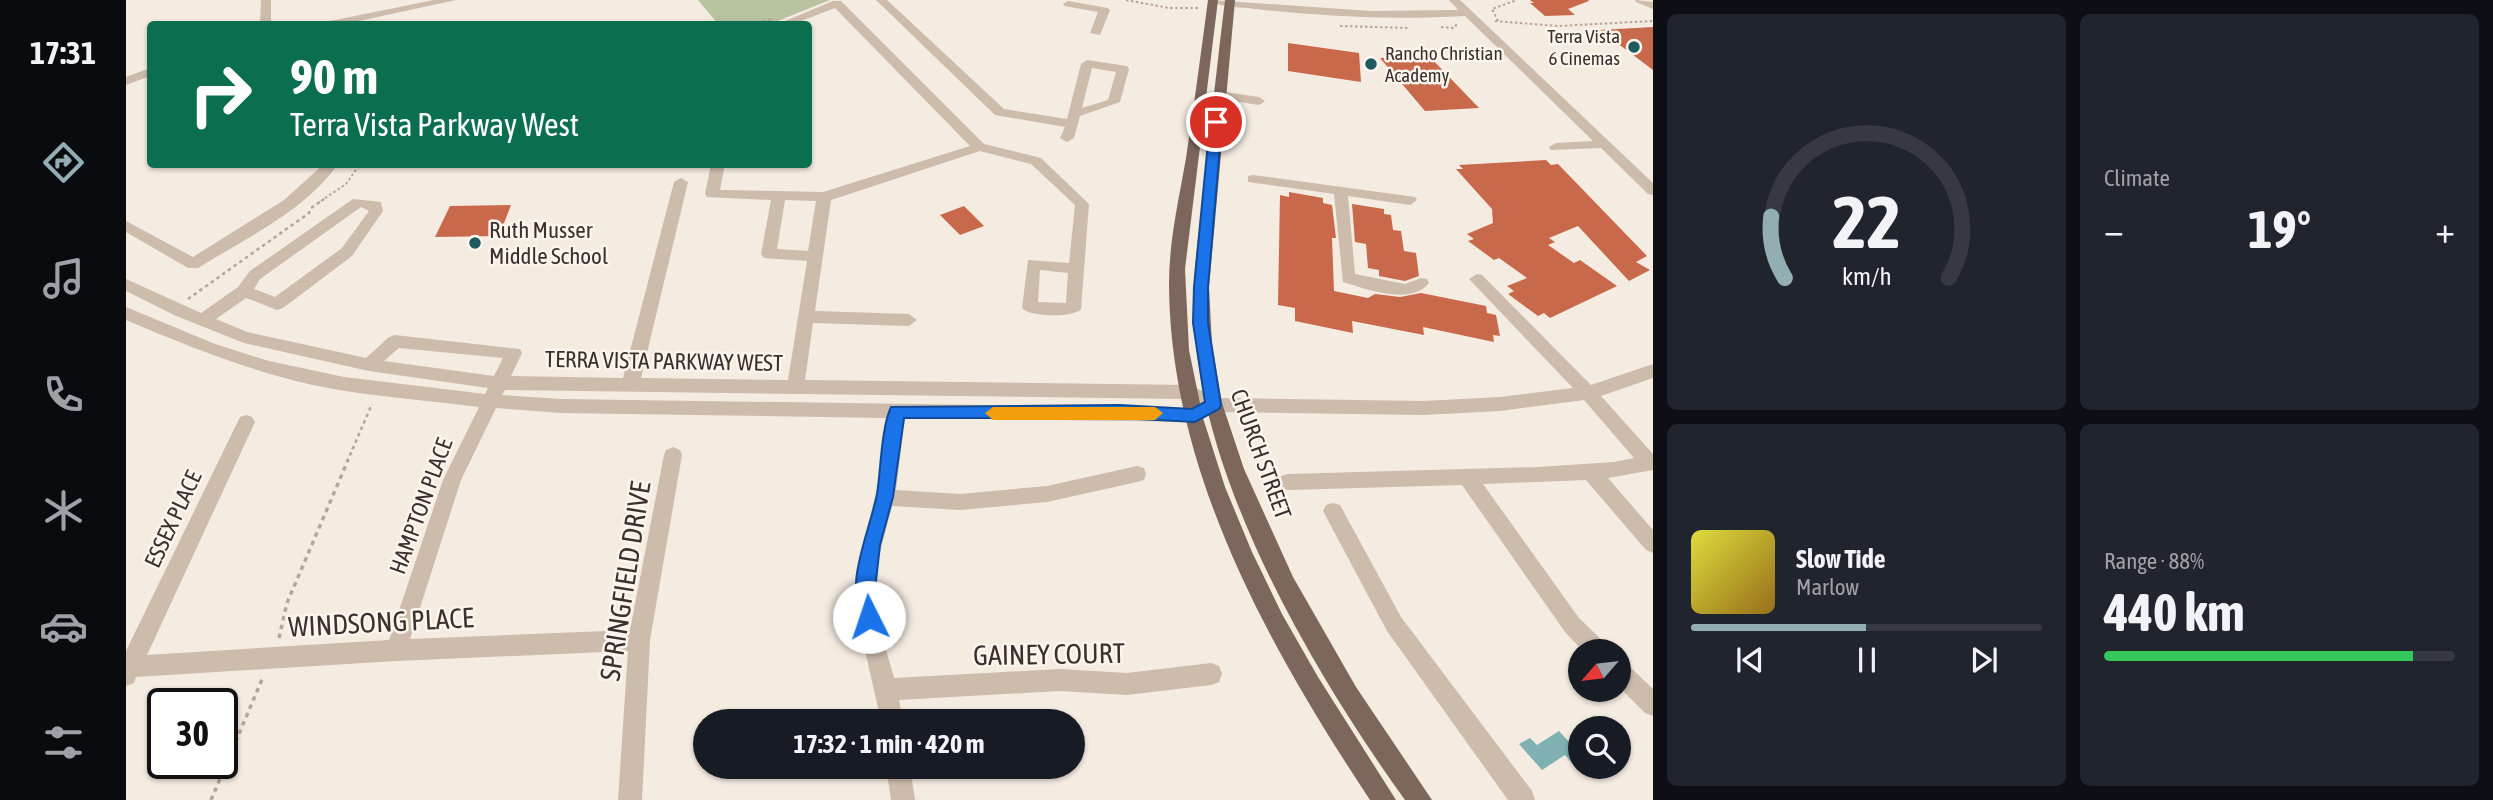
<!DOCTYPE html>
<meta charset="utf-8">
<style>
:root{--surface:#171b24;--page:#20242c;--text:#f1f3f6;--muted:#9ea1a6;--line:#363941;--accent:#92aeb2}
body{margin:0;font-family:"Asap Condensed",sans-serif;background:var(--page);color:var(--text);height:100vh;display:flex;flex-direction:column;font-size:26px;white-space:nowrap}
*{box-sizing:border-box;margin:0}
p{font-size:23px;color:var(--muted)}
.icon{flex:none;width:38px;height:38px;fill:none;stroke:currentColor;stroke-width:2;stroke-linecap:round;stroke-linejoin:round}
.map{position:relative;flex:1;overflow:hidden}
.details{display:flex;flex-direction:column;gap:14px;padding:14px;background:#0d0f14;width:840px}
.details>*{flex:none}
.hud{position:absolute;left:21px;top:21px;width:665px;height:147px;border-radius:7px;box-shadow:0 2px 5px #0004;background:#0b6e4f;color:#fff;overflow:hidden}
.needle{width:46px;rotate:242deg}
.fabs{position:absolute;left:1442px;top:639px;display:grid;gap:14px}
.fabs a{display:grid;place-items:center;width:63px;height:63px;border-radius:50%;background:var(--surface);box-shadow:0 2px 5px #0004;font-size:35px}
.speed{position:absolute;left:21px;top:688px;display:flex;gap:14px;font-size:35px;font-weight:700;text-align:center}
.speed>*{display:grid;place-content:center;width:91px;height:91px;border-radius:50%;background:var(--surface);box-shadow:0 2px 5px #0004;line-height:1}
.speed .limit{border:4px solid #111;border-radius:10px;background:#fff;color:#111}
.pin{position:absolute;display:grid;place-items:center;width:60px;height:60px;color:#fff;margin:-30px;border:4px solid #fff;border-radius:50%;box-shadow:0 2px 7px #0007}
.me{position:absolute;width:77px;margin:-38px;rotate:356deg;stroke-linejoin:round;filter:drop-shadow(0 0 5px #0008)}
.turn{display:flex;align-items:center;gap:24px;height:147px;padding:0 28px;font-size:32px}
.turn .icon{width:91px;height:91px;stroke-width:2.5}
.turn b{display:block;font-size:49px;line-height:60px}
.big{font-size:52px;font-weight:700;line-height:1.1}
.details .tile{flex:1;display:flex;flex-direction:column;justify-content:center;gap:10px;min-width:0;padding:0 24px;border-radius:10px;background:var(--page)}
.details .dial{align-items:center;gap:0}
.dial svg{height:182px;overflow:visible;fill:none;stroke:var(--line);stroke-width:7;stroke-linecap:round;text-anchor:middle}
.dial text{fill:var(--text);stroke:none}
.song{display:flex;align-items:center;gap:21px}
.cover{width:84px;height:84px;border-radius:10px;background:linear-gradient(135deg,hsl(60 70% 55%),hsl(40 70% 35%))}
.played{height:7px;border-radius:4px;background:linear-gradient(90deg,var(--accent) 50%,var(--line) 50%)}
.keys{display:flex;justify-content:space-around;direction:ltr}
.heat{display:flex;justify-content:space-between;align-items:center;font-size:38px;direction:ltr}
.charge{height:10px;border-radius:5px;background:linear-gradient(90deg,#34c759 88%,var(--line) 0)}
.details .tiles{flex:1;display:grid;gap:14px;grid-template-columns:repeat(2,1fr)}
.trip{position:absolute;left:567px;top:709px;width:392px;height:70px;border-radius:35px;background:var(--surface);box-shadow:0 2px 5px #0004;font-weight:700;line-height:70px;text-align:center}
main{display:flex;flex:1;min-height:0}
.tabs{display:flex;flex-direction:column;width:126px;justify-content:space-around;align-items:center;background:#090b0e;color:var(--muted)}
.tabs .icon{width:49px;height:49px}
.tabs .selected{color:var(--accent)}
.tabs b{font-size:32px;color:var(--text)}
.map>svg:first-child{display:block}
.green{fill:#b8c4a0}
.water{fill:#7fb0b2}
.building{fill:#c8694b}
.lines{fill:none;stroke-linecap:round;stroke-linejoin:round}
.path-far2{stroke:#b9a596;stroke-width:2;stroke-dasharray:2.5 2.5;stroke-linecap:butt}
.path-far1{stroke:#b9a596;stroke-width:2.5;stroke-dasharray:3.5 3.5;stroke-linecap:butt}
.path{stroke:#b9a596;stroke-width:3.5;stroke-dasharray:4.5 4.5;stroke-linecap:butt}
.minor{fill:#cdbbac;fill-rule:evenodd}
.major{fill:#7d675c;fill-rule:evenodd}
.route{fill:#1a73e8;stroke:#114b97;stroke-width:2}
.slow{fill:#f59e0b}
.poi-dot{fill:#1f5a5e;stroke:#fbf5ee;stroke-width:2.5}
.labels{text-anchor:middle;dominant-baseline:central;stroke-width:5;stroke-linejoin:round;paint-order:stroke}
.far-poi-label{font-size:19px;fill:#3b302b;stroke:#fbf5ee;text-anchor:end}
.poi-label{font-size:23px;fill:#3b302b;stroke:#fbf5ee;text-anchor:start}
.street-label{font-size:23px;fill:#3b302b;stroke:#fbf5ee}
.near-street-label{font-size:28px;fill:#3b302b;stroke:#fbf5ee}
</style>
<main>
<nav class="tabs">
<b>17:31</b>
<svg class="icon selected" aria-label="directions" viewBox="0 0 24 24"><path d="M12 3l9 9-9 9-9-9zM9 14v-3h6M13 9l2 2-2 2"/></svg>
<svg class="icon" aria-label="music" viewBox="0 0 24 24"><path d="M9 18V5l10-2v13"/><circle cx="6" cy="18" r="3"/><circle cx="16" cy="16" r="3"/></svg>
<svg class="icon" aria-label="phone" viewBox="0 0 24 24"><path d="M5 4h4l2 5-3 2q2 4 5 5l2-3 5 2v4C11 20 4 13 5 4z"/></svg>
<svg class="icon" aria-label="climate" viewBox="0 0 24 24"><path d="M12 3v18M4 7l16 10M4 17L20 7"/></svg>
<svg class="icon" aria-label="car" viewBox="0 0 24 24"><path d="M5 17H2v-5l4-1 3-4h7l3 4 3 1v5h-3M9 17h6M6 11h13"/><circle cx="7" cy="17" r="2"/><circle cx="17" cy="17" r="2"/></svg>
<svg class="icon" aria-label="filters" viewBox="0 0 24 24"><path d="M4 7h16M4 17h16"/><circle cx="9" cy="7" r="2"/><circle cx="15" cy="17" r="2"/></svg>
</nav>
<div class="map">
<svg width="1527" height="800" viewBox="0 0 1527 800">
<rect width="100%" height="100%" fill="#f4ebe1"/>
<path class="green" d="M 572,0 L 704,0 L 644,24 L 592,24 Z"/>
<path class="water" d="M 1433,731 L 1454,754 L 1454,760 L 1447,764 L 1439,755 L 1416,770 L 1393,744 L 1404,738 L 1411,745 Z"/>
<path class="building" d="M 1404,0 L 1462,0 L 1463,1 L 1442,9 L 1449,15 L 1419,16 L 1404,3 L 1408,3 Z
M 1527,27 L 1527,70 L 1474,30 Z
M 1162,43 L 1233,53 L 1235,82 L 1162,71 Z
M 1303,56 L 1353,108 L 1299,111 L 1254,58 Z
M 1420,160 L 1425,165 L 1432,164 L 1521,256 L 1510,262 L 1524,270 L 1503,281 L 1452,226 L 1423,238 L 1429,242 L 1422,245 L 1448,263 L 1454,260 L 1491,286 L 1424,318 L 1418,313 L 1412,316 L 1382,294 L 1388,291 L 1381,286 L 1401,278 L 1373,258 L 1368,260 L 1342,241 L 1348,239 L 1341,234 L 1367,223 L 1366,209 L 1330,169 L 1337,169 L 1333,165 Z
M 1163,192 L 1197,198 L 1197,203 L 1206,205 L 1210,238 L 1206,238 L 1208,291 L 1242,298 L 1249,294 L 1274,297 L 1295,293 L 1360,306 L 1361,313 L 1370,315 L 1374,336 L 1367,335 L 1368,342 L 1297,327 L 1298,335 L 1226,321 L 1227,333 L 1169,321 L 1169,308 L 1152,305 L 1154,195 L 1163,197 Z
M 1226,204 L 1258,209 L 1258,214 L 1265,215 L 1267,230 L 1275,231 L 1278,251 L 1290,253 L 1293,276 L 1279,281 L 1253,276 L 1253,270 L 1242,268 L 1240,244 L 1229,242 Z
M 385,205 L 373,236 L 309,237 L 324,206 Z
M 838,206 L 858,226 L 834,235 L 814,215 Z"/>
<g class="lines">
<path class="path-far2" d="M 1000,0 L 1043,8 L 1073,8
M 1369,21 L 1432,26 L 1527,21
M 1372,21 L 1366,9 L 1391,0
M 628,24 L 646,19
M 1214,26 L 1284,28
M 1315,27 L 1328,28 L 1331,24
M 195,201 L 220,184 L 234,164"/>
<path class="path-far1" d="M 62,299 L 183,213 L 185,208 L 198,199
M 221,462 L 246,404"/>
<path class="path" d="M 153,638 L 161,603 L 222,460
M 85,800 L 137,677"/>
<path class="minor" d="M 135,0 L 145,0 L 145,24 L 134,24 Z
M 308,0 L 330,0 L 219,24 L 198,24 L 204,21 Z
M 750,0 L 761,0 L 878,109 L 941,119 L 955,64 L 961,60 L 1001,66 L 1003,69 L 994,102 L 954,116 L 948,138 L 941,142 L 934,138 L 939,127 L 869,115 ZM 966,68 L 990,72 L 982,100 L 956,108 Z
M 1084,0 L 1245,11 L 1332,10 L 1323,0 L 1334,0 L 1527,183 L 1527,195 L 1522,194 L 1475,148 L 1425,150 L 1423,147 L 1430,143 L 1467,141 L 1339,16 C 1269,20 1200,17 1130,9 C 1116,7 1094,8 1084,0 Z
M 1509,0 L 1527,2 L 1527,9 L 1510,2 Z
M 707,1 L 715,1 L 858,144 L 915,158 L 963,204 L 955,309 C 948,318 903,317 896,308 L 902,260 L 943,263 L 949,205 L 905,164 L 854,151 L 705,200 L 689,311 L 783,314 L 791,320 L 783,326 L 687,323 L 679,380 L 1064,385 L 1090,398 L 1298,401 L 1374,397 L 1447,388 L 1343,279 L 1351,274 L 1356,275 L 1465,385 L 1527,364 L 1527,378 L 1475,396 L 1527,454 L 1527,470 L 1482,478 L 1527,530 L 1527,553 L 1520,550 L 1460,480 L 1357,484 L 1453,618 L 1480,644 L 1483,651 L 1457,651 L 1439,632 L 1336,485 L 1162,490 L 1155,488 L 1153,482 L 1155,476 L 1162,474 L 1412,467 L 1488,462 L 1508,458 L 1458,400 L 1374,411 L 1298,415 L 1088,412 L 1068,422 L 779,418 L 770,490 L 834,494 L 921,486 L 1011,466 L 1018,468 L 1020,474 L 1018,480 L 1011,482 L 921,502 L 834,510 L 766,506 C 761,527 754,548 751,570 C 747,607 758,642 768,678 L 934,669 L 1001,673 L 1085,663 L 1093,666 L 1096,674 L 1093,682 L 1085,685 L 1001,695 L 934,691 L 773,700 L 777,721 L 755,721 L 733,624 L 730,591 L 734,555 L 752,486 L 761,418 L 435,413 L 370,408 L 335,480 L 284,639 L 504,630 L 538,455 L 540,450 L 547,447 L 554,450 L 556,455 L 524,640 L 516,800 L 492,800 L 502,651 L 270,661 L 10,677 L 8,683 L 0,686 L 0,651 L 114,417 L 120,415 L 126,417 L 129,422 L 21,655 L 263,640 L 317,480 L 353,407 C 309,401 264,398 219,391 C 143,379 71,350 0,320 L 0,307 L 89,344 L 143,361 L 218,377 L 359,394 L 362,388 L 243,371 L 118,343 L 48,315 L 0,291 L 0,279 L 75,313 L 112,287 L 124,271 L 227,199 L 255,202 L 257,211 L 226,256 L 157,308 L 151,310 L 120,298 L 90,319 L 121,332 L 240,358 L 263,337 L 269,335 L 394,349 L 396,353 L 385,376 L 497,378 L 548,182 L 555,178 L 562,182 L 515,378 L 662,380 L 681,261 L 638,258 L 635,254 L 645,200 L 581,197 L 579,194 L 585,164 L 599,164 L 594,190 L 697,192 L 844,146 L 709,8 L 667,24 L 652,24 ZM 659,200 L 690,201 L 682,251 L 651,249 ZM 235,207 L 243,211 L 216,248 L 149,297 L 128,289 L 134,279 ZM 914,270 L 942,273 L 940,303 L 912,302 ZM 273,348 L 377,358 L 368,376 L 258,361 ZM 379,390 L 1061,399 L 1072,405 L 1066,408 L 435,399 L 376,395 Z
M 942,1 L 982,8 L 984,10 L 974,35 L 964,33 L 972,12 L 938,6 L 937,4 Z
M 24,68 L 24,76 L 0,85 L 0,77 Z
M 1093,91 L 1133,97 L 1139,101 L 1133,105 L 1089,98 L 1089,92 Z
M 198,164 L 212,164 C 179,211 120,238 72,268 L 62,268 L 0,232 L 0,221 L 67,257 L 158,200 Z
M 1127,175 L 1289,197 L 1291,200 L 1284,205 L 1222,196 L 1229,274 L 1279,284 L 1295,278 L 1301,279 L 1303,283 C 1285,306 1240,289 1217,282 L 1208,194 L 1122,182 L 1122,176 Z
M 1207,503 L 1214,505 L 1275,617 L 1406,791 L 1409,800 L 1382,800 L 1261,631 L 1197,511 L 1200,505 Z
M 1493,661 L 1501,664 L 1527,689 L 1527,716 L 1519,713 L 1493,687 Z
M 760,766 L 784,766 L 789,800 L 765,800 Z"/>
<path class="major" d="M 1082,0 L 1092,0 L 1059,269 L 1063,350 L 1077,418 L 1099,487 L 1126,552 L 1156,614 L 1192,677 L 1270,800 L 1244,800 C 1143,647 1044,472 1043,284 C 1043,241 1053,199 1060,158 C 1068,105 1075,53 1082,0 Z
M 1099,0 L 1109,0 L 1083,287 L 1086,345 L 1096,403 L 1118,469 L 1167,577 L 1230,687 L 1306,800 L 1279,800 C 1186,671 1073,478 1068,316 C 1066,276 1073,235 1077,195 C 1084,130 1091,65 1099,0 Z"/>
</g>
<path class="route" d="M 1090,119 L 1096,122 L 1082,287 L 1082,323 L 1095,405 L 1093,409 L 1069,422 L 993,418 L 778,418 L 767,497 L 754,545 L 749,590 L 753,617 L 750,623 L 743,626 L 736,623 C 718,582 743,535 751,494 C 755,469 755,429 765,407 L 993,405 L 1066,409 L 1079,402 L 1067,323 L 1068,287 L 1084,122 Z"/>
<path class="slow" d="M 867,407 L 1029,407 L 1037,413 L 1029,420 L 867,420 L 859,413 Z"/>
<g class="poi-dot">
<circle cx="1508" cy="47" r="7"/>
<circle cx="1245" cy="64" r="7"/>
<circle cx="349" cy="243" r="7"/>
</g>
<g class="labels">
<g class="far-poi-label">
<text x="1494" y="36">Terra Vista<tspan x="1494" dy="22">6 Cinemas</tspan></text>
<text x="1259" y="53" text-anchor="start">Rancho Christian<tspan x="1259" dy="22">Academy</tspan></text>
</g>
<g class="poi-label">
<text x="363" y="230">Ruth Musser<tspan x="363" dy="26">Middle School</tspan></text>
</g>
<g class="street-label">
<text transform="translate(538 361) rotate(1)">TERRA VISTA PARKWAY WEST</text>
<text transform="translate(1135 454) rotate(70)">CHURCH STREET</text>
<text transform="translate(295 506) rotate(-70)">HAMPTON PLACE</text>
<text transform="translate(47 519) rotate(-65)">ESSEX PLACE</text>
</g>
<g class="near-street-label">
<text transform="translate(499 581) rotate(-81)">SPRINGFIELD DRIVE</text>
<text transform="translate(255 622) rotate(-3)">WINDSONG PLACE</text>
<text transform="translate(923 654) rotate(-1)">GAINEY COURT</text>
</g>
</g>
</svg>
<div class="fabs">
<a><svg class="needle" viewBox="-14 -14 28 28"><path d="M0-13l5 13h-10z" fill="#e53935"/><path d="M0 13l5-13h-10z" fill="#9ea1a6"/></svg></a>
<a><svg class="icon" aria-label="search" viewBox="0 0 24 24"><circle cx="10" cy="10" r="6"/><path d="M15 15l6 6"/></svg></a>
</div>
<div class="speed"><div class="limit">30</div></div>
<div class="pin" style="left:1090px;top:122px;background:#d93025"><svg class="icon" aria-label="arrive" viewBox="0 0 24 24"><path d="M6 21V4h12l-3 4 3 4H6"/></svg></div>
<svg class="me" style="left:743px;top:617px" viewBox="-20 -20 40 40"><circle r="19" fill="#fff"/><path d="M0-13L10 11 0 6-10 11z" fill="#1a73e8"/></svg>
<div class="trip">17:32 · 1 min · 420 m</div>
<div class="hud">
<div class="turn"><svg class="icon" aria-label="right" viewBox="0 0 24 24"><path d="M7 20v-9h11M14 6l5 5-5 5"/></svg><div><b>90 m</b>Terra Vista Parkway West</div></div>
</div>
</div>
<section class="details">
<div class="tiles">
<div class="tile dial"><svg viewBox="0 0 100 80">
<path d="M14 69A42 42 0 1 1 86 69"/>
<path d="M14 69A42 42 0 0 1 8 42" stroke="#92aeb2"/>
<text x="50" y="56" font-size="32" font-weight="700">22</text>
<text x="50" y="72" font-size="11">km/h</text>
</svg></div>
<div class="tile"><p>Climate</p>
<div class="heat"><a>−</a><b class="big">19°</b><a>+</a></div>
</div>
<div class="tile">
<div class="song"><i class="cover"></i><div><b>Slow Tide</b><p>Marlow</p></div></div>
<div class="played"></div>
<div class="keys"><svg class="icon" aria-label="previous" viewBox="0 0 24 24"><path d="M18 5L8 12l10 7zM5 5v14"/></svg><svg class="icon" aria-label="pause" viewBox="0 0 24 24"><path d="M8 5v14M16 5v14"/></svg><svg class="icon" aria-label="next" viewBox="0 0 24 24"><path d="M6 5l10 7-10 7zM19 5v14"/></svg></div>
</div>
<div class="tile"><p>Range · 88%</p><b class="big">440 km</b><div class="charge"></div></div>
</div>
</section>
</main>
